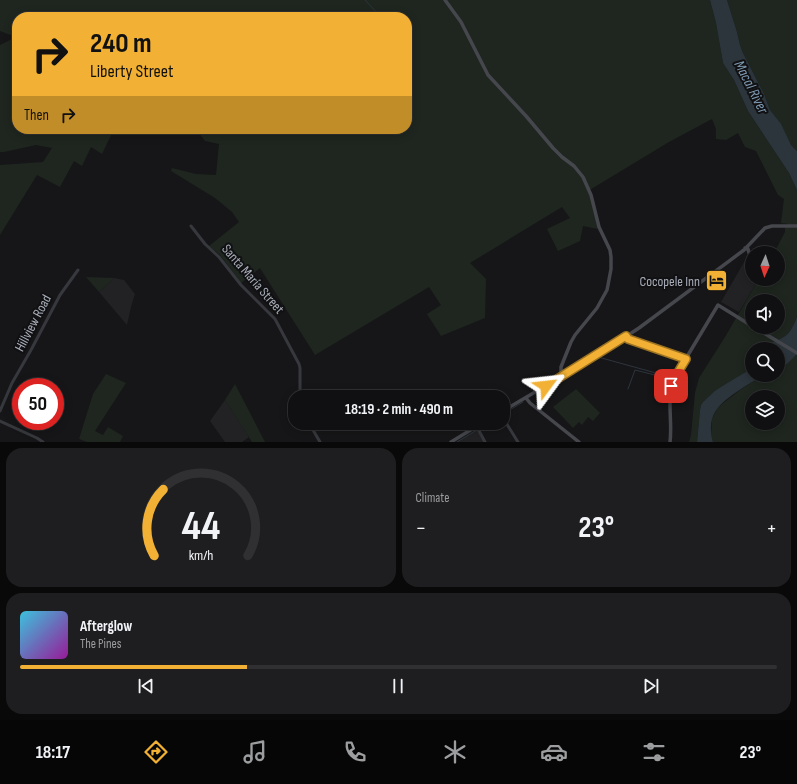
<!DOCTYPE html>
<meta charset="utf-8">
<style>
:root{--surface:#101012;--page:#1e1e20;--text:#f1f3f6;--muted:#9c9d9f;--line:#303032;--accent:#f2b134}
body{margin:0;font-family:"Sofia Sans Condensed",sans-serif;background:var(--page);color:var(--text);height:100vh;display:flex;flex-direction:column;font-size:15px;white-space:nowrap}
*{box-sizing:border-box;margin:0}
p{font-size:13px;color:var(--muted)}
.icon{flex:none;width:22px;height:22px;fill:none;stroke:currentColor;stroke-width:2;stroke-linecap:round;stroke-linejoin:round}
.map{position:relative;height:442px;overflow:hidden}
.details{display:flex;flex-direction:column;gap:6px;padding:6px;background:#09090a;flex:1}
.details>*{flex:none}
.hud{position:absolute;left:12px;top:12px;width:400px;height:122px;border-radius:16px;box-shadow:0 2px 10px #0003,0 0 0 1px var(--line);background:#f2b134;color:#111;overflow:hidden}
.needle{width:26px;rotate:183deg}
.controls{position:absolute;left:745px;top:246px;display:grid;gap:8px}
.controls a{display:grid;place-items:center;width:40px;height:40px;border-radius:50%;background:var(--surface);box-shadow:0 2px 10px #0003,0 0 0 1px var(--line);font-size:20px}
.speed{position:absolute;left:12px;top:378px;display:flex;gap:8px;font-size:20px;font-weight:700;text-align:center}
.speed>*{display:grid;place-content:center;width:52px;height:52px;border-radius:50%;background:var(--surface);box-shadow:0 2px 10px #0003,0 0 0 1px var(--line);line-height:1}
.speed .limit{border:6px solid #d22;background:#fff;color:#111}
.pin{position:absolute;display:grid;place-items:center;width:34px;height:34px;color:#fff;margin:-17px;border-radius:8px;box-shadow:0 2px 6px #0006}
.me{position:absolute;width:44px;margin:-22px;rotate:60deg;stroke-linejoin:round;filter:drop-shadow(0 0 3px #0008)}
.turn{display:flex;align-items:center;gap:14px;height:84px;padding:0 12px;font-size:18px}
.turn .icon{width:52px;height:52px;stroke-width:2.5}
.turn b{display:block;font-size:28px;line-height:34px}
.then{display:flex;align-items:center;height:38px;padding:0 12px;background:#0003;gap:8px;font-size:15px}
.big{font-size:30px;font-weight:700;line-height:1.1}
.details .widget{flex:1;display:flex;flex-direction:column;justify-content:center;gap:6px;min-width:0;padding:0 14px;border-radius:16px;background:var(--page)}
.details .dial{align-items:center;gap:0}
.dial svg{height:104px;overflow:visible;fill:none;stroke:var(--line);stroke-width:7;stroke-linecap:round;text-anchor:middle}
.dial text{fill:var(--text);stroke:none}
.song{display:flex;align-items:center;gap:12px}
.cover{width:48px;height:48px;border-radius:6px;background:linear-gradient(135deg,hsl(190 70% 55%),hsl(300 70% 35%))}
.played{height:4px;border-radius:2px;background:linear-gradient(90deg,var(--accent) 30%,var(--line) 30%)}
.keys{display:flex;justify-content:space-around;direction:ltr}
.heat{display:flex;justify-content:space-between;align-items:center;font-size:22px;direction:ltr}
.details .tiles{flex:1;display:grid;gap:6px;grid-template-columns:1fr 1fr}
.widget:last-child{grid-column:span 2}
.trip{position:absolute;left:288px;top:390px;width:222px;height:40px;border-radius:16px;background:var(--surface);box-shadow:0 2px 10px #0003,0 0 0 1px var(--line);font-weight:700;line-height:40px;text-align:center}
.menu{display:flex;height:64px;justify-content:space-around;align-items:center;background:#060607;color:var(--muted)}
.menu .icon{width:28px;height:28px}
.menu .current{color:var(--accent)}
.menu b{font-size:18px;color:var(--text)}
.map>svg:first-child{display:block}
.built{fill:#222225}
.green{fill:#1e261f;fill-rule:evenodd}
.water{fill:#2c353c}
.lines{fill:none;stroke-linecap:round;stroke-linejoin:round}
.stream{stroke:#2c353c;stroke-width:1}
.tertiary{stroke:#37383d;stroke-width:3}
.secondary{stroke:#45474d;stroke-width:3.5}
.route-casing{stroke:#9d7322;stroke-width:10}
.route{stroke:#f2b134;stroke-width:7}
.labels{text-anchor:middle;dominant-baseline:central;stroke-width:4;stroke-linejoin:round;paint-order:stroke}
.street-label{font-size:14px;fill:#a8adb8;stroke:#111113}
.poi-label{font-size:14px;fill:#a8adb8;stroke:#111113;text-anchor:end}
.water-label{font-size:15px;font-style:italic;fill:#7f9bb3;stroke:#111113}
</style>
<div class="map">
<svg width="797" height="442" viewBox="0 0 797 442">
<rect width="100%" height="100%" fill="#161618"/>
<path class="built" d="M 747,257 L 752,260 L 752,279 L 759,279 L 739,312 L 721,302 Z
M 114,278 L 124,280 L 135,294 L 131,307 L 127,325 L 99,292 Z
M 225,400 L 249,437 L 242,442 L 225,442 L 210,421 Z
M 478,428 L 485,442 L 456,442 Z"/>
<path class="green" d="M 0,0 L 710,0 L 716,23 L 723,63 L 734,80 L 748,111 L 789,173 L 797,190 L 797,317 C 794,325 790,334 782,338 C 773,343 770,341 762,349 L 752,349 L 752,367 L 743,374 L 724,385 L 703,402 L 701,405 L 700,410 L 697,442 L 689,442 L 691,435 L 695,393 L 699,378 L 725,337 L 759,279 L 778,279 L 778,253 L 774,253 L 785,232 L 785,227 L 788,227 L 788,224 L 781,223 L 784,199 L 778,195 L 756,151 L 745,147 L 738,133 L 726,140 L 716,139 L 716,129 L 712,119 L 669,142 L 588,191 L 591,198 L 598,229 L 583,226 L 580,241 L 558,251 L 547,229 L 570,218 L 562,207 L 470,263 L 486,279 L 485,318 L 441,336 L 427,314 L 441,305 L 429,287 L 315,355 L 260,268 L 241,283 L 220,255 L 209,246 L 239,222 L 232,212 L 215,198 L 171,171 L 172,168 L 196,174 L 216,175 L 219,144 L 205,141 L 196,129 L 407,129 L 407,17 L 17,17 L 17,129 L 114,129 L 102,154 L 91,147 L 82,166 L 74,161 L 60,187 L 37,175 L 0,235 L 0,165 L 43,162 L 52,148 L 36,145 L 4,152 L 0,152 L 0,45 L 16,37 L 0,31 ZM 752,301 L 778,301 L 778,327 L 752,327 Z
M 727,0 L 797,0 L 797,151 L 791,145 L 770,110 L 764,94 L 743,53 L 740,45 L 737,32 Z
M 86,277 L 114,278 L 99,292 Z
M 797,354 L 797,442 L 713,442 L 711,435 L 712,419 L 717,409 L 722,404 L 740,390 L 763,375 L 778,375 L 778,367 L 787,364 ZM 752,397 L 778,397 L 778,423 L 752,423 Z
M 106,374 L 126,383 L 95,431 L 103,435 L 108,427 L 123,436 L 120,442 L 87,442 L 79,439 L 93,394 Z
M 235,384 L 265,442 L 252,442 L 225,400 Z
M 576,389 L 600,413 L 593,421 L 588,417 L 582,425 L 579,422 L 573,428 L 553,407 Z"/>
<path class="water" d="M 710,0 L 727,0 L 737,32 L 740,45 L 743,53 L 764,94 L 770,110 L 781,124 L 791,145 L 797,151 L 797,190 L 789,173 L 748,111 L 734,80 L 723,63 L 716,23 Z
M 797,317 L 797,354 L 787,364 L 778,367 L 778,349 L 762,349 C 770,341 773,343 782,338 C 790,334 794,325 797,317 Z
M 752,367 L 752,375 L 763,375 C 750,384 721,399 714,414 C 710,422 710,433 713,442 L 697,442 L 700,410 L 701,405 L 703,402 L 715,391 L 724,385 L 749,370 Z"/>
<g class="lines">
<path class="stream" d="M 365,0 L 381,17
M 598,357 L 674,378
M 628,389 L 635,370 L 659,376 L 672,381
M 503,414 L 523,402
M 480,428 L 488,423
M 457,442 L 477,430"/>
<path class="tertiary" d="M 191,226 L 205,244 L 219,257 L 241,285 L 275,319 L 299,364 L 300,368 L 300,397
M 0,411 L 12,383 L 31,350 L 60,295 L 78,270
M 503,418 L 518,442
M 0,421 L 37,438 L 43,442
M 309,423 L 320,442
M 477,427 L 485,442"/>
<path class="secondary" d="M 445,0 L 461,22 L 488,75 L 526,116 L 553,148 L 562,157 L 574,166 L 583,177 L 591,195 L 599,227 L 610,250 L 611,257 L 611,269 L 608,285 L 607,290 L 597,308 L 575,335 L 571,342 L 561,367 L 561,373 L 562,376
M 745,248 L 748,249 L 749,253
M 754,327 L 797,353
M 626,336 L 628,339 L 686,359
M 526,398 L 530,403 L 579,442
M 503,411 L 596,356 L 639,328 L 744,250 L 765,228 L 772,226 L 797,226
M 451,442 L 482,423
M 670,442 C 673,420 665,396 676,375 L 718,305 L 752,326"/>
</g>
<g class="lines">
<defs>
<path id="route" d="M 546,386 L 626,336 L 628,339 L 686,359 L 674,379 L 671,386"/>
</defs>
<use href="#route" class="route-casing"/>
<use href="#route" class="route"/>
</g>
<defs>
<symbol id="hotel-square" viewBox="-11 -11 22 22"><rect x="-9" y="-9" width="18" height="18" rx="4" fill="#f2b134" stroke="#111113"/><path d="M-6-4.5h1.5V1H6V5H4.5V3h-9V5H-6ZM-4 0a1.8 1.8 0 1 1 3.6 0ZM.5 0V-2.5h3Q6-2.5 6 0Z" fill="#111"/></symbol>
</defs>
<g fill-rule="evenodd">
<use href="#hotel-square" x="704" y="268" width="25" height="25"/>
</g>
<g class="labels">
<g class="street-label">
<text transform="translate(253 279) rotate(49)">Santa María Street</text>
<text transform="translate(33 323) rotate(-62)">Hillview Road</text>
</g>
<g class="poi-label">
<text x="700" y="281">Cocopele Inn</text>
</g>
<g class="water-label">
<text transform="translate(751 87) rotate(63)">Macal River</text>
</g>
</g>
</svg>
<div class="controls">
<a><svg class="needle" viewBox="-14 -14 28 28"><path d="M0-13l5 13h-10z" fill="#e53935"/><path d="M0 13l5-13h-10z" fill="#9c9d9f"/></svg></a>
<a><svg class="icon" aria-label="sound" viewBox="0 0 24 24"><path d="M4 9h4l5-4v14l-5-4H4zM17 9q2 3 0 6"/></svg></a>
<a><svg class="icon" aria-label="search" viewBox="0 0 24 24"><circle cx="10" cy="10" r="6"/><path d="M15 15l6 6"/></svg></a>
<a><svg class="icon" aria-label="layers" viewBox="0 0 24 24"><path d="M12 4l9 5-9 5-9-5zM3 14l9 5 9-5"/></svg></a>
</div>
<div class="speed"><div class="limit">50</div></div>
<div class="pin" style="left:671px;top:386px;background:#d93025"><svg class="icon" aria-label="arrive" viewBox="0 0 24 24"><path d="M6 21V4h12l-3 4 3 4H6"/></svg></div>
<svg class="me" style="left:546px;top:386px" viewBox="-20 -20 40 40"><path d="M0-17L14 15 0 8-14 15z" fill="#f2b134" stroke="#fff" stroke-width="4"/></svg>
<div class="trip">18:19 · 2 min · 490 m</div>
<div class="hud">
<div class="turn"><svg class="icon" aria-label="right" viewBox="0 0 24 24"><path d="M7 20v-9h11M14 6l5 5-5 5"/></svg><div><b>240 m</b>Liberty Street</div></div>
<div class="then">Then<svg class="icon" aria-label="right" viewBox="0 0 24 24"><path d="M7 20v-9h11M14 6l5 5-5 5"/></svg></div>
</div>
</div>
<section class="details">
<div class="tiles">
<div class="widget dial"><svg viewBox="0 0 100 80">
<path d="M14 69A42 42 0 1 1 86 69"/>
<path d="M14 69A42 42 0 0 1 21 18" stroke="#f2b134"/>
<text x="50" y="56" font-size="32" font-weight="700">44</text>
<text x="50" y="72" font-size="11">km/h</text>
</svg></div>
<div class="widget"><p>Climate</p>
<div class="heat"><a>−</a><b class="big">23°</b><a>+</a></div>
</div>
<div class="widget">
<div class="song"><i class="cover"></i><div><b>Afterglow</b><p>The Pines</p></div></div>
<div class="played"></div>
<div class="keys"><svg class="icon" aria-label="previous" viewBox="0 0 24 24"><path d="M18 5L8 12l10 7zM5 5v14"/></svg><svg class="icon" aria-label="pause" viewBox="0 0 24 24"><path d="M8 5v14M16 5v14"/></svg><svg class="icon" aria-label="next" viewBox="0 0 24 24"><path d="M6 5l10 7-10 7zM19 5v14"/></svg></div>
</div>
</div>
</section>
<nav class="menu">
<b>18:17</b>
<svg class="icon current" aria-label="directions" viewBox="0 0 24 24"><path d="M12 3l9 9-9 9-9-9zM9 14v-3h6M13 9l2 2-2 2"/></svg>
<svg class="icon" aria-label="music" viewBox="0 0 24 24"><path d="M9 18V5l10-2v13"/><circle cx="6" cy="18" r="3"/><circle cx="16" cy="16" r="3"/></svg>
<svg class="icon" aria-label="phone" viewBox="0 0 24 24"><path d="M5 4h4l2 5-3 2q2 4 5 5l2-3 5 2v4C11 20 4 13 5 4z"/></svg>
<svg class="icon" aria-label="climate" viewBox="0 0 24 24"><path d="M12 3v18M4 7l16 10M4 17L20 7"/></svg>
<svg class="icon" aria-label="car" viewBox="0 0 24 24"><path d="M5 17H2v-5l4-1 3-4h7l3 4 3 1v5h-3M9 17h6M6 11h13"/><circle cx="7" cy="17" r="2"/><circle cx="17" cy="17" r="2"/></svg>
<svg class="icon" aria-label="filters" viewBox="0 0 24 24"><path d="M4 7h16M4 17h16"/><circle cx="9" cy="7" r="2"/><circle cx="15" cy="17" r="2"/></svg>
<b>23°</b>
</nav>
